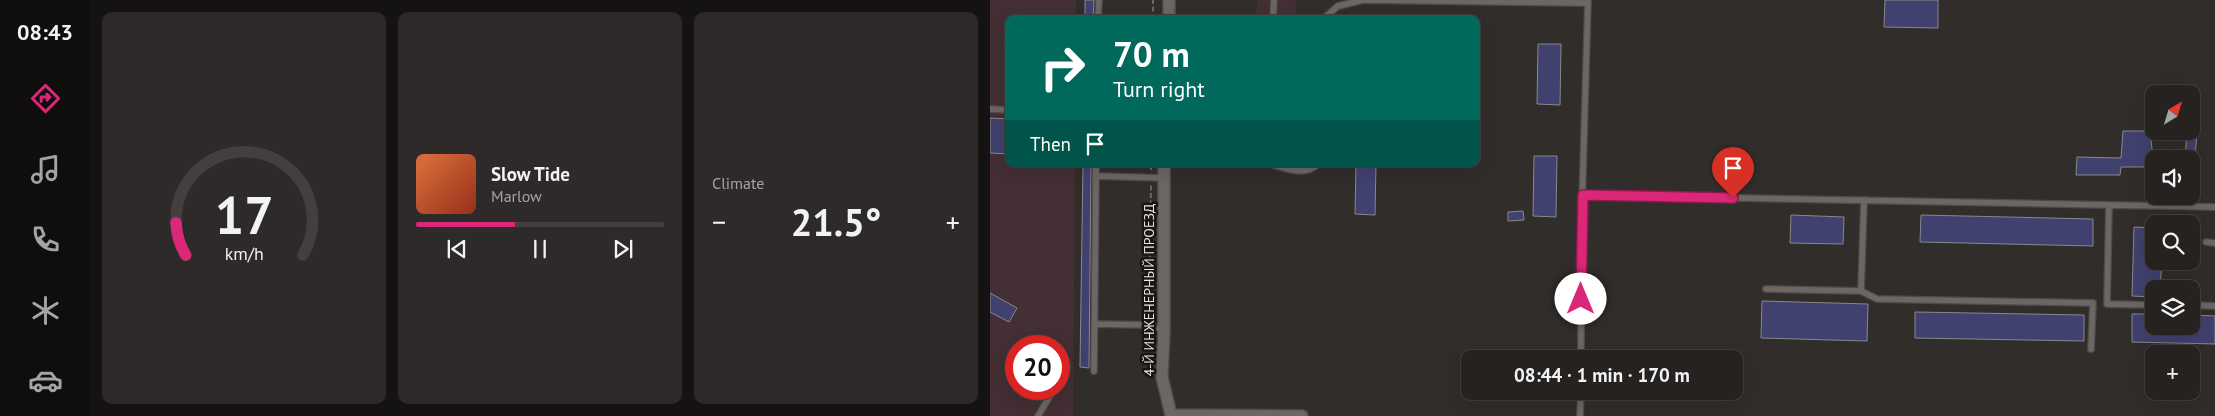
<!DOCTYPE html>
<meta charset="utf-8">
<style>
:root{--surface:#252220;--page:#2d2a29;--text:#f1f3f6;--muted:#a3a4a5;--line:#423f3e;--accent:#db2777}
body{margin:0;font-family:"PT Sans",sans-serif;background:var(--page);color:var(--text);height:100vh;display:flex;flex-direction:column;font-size:19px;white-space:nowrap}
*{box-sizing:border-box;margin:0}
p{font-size:16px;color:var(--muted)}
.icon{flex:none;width:28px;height:28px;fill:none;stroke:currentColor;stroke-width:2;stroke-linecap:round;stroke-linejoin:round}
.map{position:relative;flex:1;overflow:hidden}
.side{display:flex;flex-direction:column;gap:12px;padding:12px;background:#141312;width:900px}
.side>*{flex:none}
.banner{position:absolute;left:15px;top:15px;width:475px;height:152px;border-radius:10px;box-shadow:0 5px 20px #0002,0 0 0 1px var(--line);background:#00695c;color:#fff;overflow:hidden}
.needle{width:32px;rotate:38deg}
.controls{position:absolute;left:1155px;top:85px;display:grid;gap:10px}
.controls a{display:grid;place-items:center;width:55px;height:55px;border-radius:10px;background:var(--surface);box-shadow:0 5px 20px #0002,0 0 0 1px var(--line);font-size:25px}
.speed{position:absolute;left:15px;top:335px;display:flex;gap:10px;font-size:25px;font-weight:700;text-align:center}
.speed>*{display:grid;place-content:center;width:65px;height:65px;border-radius:50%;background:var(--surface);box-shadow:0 5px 20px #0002,0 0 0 1px var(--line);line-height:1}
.speed .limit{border:8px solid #d22;background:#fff;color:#111}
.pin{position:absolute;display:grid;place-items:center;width:42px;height:42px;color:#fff;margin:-51px -21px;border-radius:50% 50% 50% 0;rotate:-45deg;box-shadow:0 0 5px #0007}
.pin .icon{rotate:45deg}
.me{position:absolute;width:55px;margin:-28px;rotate:0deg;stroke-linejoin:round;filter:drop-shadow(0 0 4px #0008)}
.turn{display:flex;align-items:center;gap:18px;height:105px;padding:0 25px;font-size:22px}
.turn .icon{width:65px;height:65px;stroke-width:2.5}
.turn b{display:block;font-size:35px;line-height:42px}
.then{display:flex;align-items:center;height:48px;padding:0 25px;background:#0003;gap:10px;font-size:19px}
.big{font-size:38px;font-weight:800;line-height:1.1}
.side .tile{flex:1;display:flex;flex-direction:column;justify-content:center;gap:8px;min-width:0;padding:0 18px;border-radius:10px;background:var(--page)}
.side .dial{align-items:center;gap:0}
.dial svg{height:130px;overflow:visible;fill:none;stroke:var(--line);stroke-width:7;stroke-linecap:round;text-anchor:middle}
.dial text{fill:var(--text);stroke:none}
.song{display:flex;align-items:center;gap:15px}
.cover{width:60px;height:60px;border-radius:8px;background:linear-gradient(135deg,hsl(20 70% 55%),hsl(10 70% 35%))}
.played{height:5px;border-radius:2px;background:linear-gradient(90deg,var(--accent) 40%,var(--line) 40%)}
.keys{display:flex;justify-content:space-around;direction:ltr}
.heat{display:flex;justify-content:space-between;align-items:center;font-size:28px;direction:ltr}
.side .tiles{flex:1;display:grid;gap:12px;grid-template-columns:repeat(3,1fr)}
.trip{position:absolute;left:471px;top:350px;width:282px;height:50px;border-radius:10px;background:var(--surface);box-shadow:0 5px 20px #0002,0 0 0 1px var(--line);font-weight:800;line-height:50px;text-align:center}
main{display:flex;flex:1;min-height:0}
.dock{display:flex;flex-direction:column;width:90px;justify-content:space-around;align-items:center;background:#0f0e0d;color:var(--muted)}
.dock .icon{width:35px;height:35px}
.dock .active{color:var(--accent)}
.dock b{font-size:22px;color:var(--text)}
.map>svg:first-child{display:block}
.industrial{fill:#432f34;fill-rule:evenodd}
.building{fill:#41416f;stroke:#88888d}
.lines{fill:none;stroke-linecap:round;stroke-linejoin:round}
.lane-casing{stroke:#4e4b4a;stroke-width:8}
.street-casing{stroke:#4e4b4a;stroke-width:14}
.path{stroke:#6b6866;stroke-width:2;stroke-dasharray:5 2.5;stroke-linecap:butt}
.lane{stroke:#6c6765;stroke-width:5.5}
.street{stroke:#6c6765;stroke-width:11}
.route-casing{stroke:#8e194d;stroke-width:12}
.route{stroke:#db2777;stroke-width:9}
.labels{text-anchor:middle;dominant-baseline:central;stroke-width:5;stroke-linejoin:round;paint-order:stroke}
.street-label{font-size:14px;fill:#e6e4e3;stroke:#181615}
</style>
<main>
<nav class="dock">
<b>08:43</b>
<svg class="icon active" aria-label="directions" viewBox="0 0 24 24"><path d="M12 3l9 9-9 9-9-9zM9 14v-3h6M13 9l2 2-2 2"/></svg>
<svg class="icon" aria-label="music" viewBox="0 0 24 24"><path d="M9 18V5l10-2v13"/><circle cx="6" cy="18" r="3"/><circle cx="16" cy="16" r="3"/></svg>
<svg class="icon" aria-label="phone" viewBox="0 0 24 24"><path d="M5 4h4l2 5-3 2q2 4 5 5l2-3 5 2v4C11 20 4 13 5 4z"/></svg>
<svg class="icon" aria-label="climate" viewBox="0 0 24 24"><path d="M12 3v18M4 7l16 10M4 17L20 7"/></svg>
<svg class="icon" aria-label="car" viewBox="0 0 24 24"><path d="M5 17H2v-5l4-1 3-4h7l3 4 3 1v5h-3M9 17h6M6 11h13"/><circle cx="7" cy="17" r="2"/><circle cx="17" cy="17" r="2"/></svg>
</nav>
<section class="side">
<div class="tiles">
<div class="tile dial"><svg viewBox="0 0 100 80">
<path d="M14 69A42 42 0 1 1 86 69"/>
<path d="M14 69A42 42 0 0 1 8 49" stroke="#db2777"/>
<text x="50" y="56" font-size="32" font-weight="700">17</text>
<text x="50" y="72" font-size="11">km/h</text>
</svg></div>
<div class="tile">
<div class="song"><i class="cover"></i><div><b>Slow Tide</b><p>Marlow</p></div></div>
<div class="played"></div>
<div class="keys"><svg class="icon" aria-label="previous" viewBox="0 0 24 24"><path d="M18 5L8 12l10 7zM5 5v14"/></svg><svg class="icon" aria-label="pause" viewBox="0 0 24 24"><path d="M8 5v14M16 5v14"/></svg><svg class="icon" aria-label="next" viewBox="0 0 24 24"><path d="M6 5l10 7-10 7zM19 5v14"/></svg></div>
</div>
<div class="tile"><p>Climate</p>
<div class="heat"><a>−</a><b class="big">21.5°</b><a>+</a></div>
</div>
</div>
</section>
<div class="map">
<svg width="1225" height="416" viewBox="0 0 1225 416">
<rect width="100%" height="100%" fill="#312d2b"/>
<path class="industrial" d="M 0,0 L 86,0 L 86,19 L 19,19 L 19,164 L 85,164 L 83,416 L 0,416 ZM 26,346 L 69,346 L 69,389 L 26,389 Z
M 267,0 L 306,0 L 305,19 L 266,19 Z"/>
<path class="building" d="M 95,0 L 104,0 L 103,19 L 95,19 Z
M 895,0 L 948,0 L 948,28 L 894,27 Z
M 548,44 L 571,44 L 570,105 L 547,104 Z
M 0,118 L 19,119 L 19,154 L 0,153 Z
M 1133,131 L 1160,131 L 1164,167 L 1131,167 L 1130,175 L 1086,175 L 1087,157 L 1131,158 Z
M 1197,131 L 1207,131 L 1205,159 L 1195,159 Z
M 544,156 L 567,156 L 566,217 L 543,216 Z
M 93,164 L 101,164 L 99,368 L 90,367 Z
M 366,164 L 386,164 L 385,215 L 365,214 Z
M 533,211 L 534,220 L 518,221 L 518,212 Z
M 801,215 L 854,217 L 853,244 L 800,243 Z
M 931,215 L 1103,219 L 1103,246 L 930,242 Z
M 1144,227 L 1164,228 L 1164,261 L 1172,261 L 1170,289 L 1164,289 L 1164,297 L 1142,296 Z
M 0,293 L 27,308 L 19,322 L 0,312 Z
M 772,301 L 878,304 L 877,341 L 771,338 Z
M 925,312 L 1094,315 L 1094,341 L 925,338 Z
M 1142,314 L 1164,314 L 1164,326 L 1201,326 L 1201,315 L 1225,316 L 1225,344 L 1142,342 Z"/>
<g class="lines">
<defs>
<path id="lane" d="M 108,19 L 109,0
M 283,19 L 284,0
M 333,19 L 348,6 L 373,0 L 598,3
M 0,109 L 19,110
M 280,164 C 296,168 315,177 328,164
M 105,176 L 174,178
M 593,195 L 1225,207
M 1119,205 L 1117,304 L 1164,305
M 1216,242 L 1225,243
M 776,289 L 871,291 L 874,200
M 871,291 L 887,299 L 1103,303 L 1101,349
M 1201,305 L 1225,306
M 105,324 L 159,325 L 174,331
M 591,359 L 591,239 L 598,0
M 69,370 L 73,373 L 69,380
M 104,371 L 106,164
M 48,416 L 64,389
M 590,416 L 591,391"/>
<path id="street" d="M 179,19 L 179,0
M 174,164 L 174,331 L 172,377 L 181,415
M 181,415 L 312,416"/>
</defs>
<use href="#lane" class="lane-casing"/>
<use href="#street" class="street-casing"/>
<path class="path" d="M 163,19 L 163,0
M 161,170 L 161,164
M 159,318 L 161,185"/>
<use href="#lane" class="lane"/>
<use href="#street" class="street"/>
</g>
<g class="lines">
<defs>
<path id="route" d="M 591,299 L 593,195 L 743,198"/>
</defs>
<use href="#route" class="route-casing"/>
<use href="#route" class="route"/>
</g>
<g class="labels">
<g class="street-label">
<text transform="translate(159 290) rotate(-90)">4-Й ИНЖЕНЕРНЫЙ ПРОЕЗД</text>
</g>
</g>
</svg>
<div class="controls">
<a><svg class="needle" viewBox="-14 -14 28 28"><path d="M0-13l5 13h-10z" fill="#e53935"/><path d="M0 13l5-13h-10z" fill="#a3a4a5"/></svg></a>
<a><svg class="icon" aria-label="sound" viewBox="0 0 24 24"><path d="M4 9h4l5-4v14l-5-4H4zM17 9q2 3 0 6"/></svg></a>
<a><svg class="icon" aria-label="search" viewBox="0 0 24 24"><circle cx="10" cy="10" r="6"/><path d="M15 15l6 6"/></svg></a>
<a><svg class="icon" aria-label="layers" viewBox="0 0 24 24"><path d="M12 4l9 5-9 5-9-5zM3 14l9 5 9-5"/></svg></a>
<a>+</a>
</div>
<div class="speed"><div class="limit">20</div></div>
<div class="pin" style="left:743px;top:198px;background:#d93025"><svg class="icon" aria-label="arrive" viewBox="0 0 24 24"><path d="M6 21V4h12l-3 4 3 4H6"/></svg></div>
<svg class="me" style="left:591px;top:299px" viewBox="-20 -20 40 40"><circle r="19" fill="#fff"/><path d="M0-13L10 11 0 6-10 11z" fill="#db2777"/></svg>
<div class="trip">08:44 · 1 min · 170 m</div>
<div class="banner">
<div class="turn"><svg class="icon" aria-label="right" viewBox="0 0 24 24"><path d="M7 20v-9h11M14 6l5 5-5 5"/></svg><div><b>70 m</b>Turn right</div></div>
<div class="then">Then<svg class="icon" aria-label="arrive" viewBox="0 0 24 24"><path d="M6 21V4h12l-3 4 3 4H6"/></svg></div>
</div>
</div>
</main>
